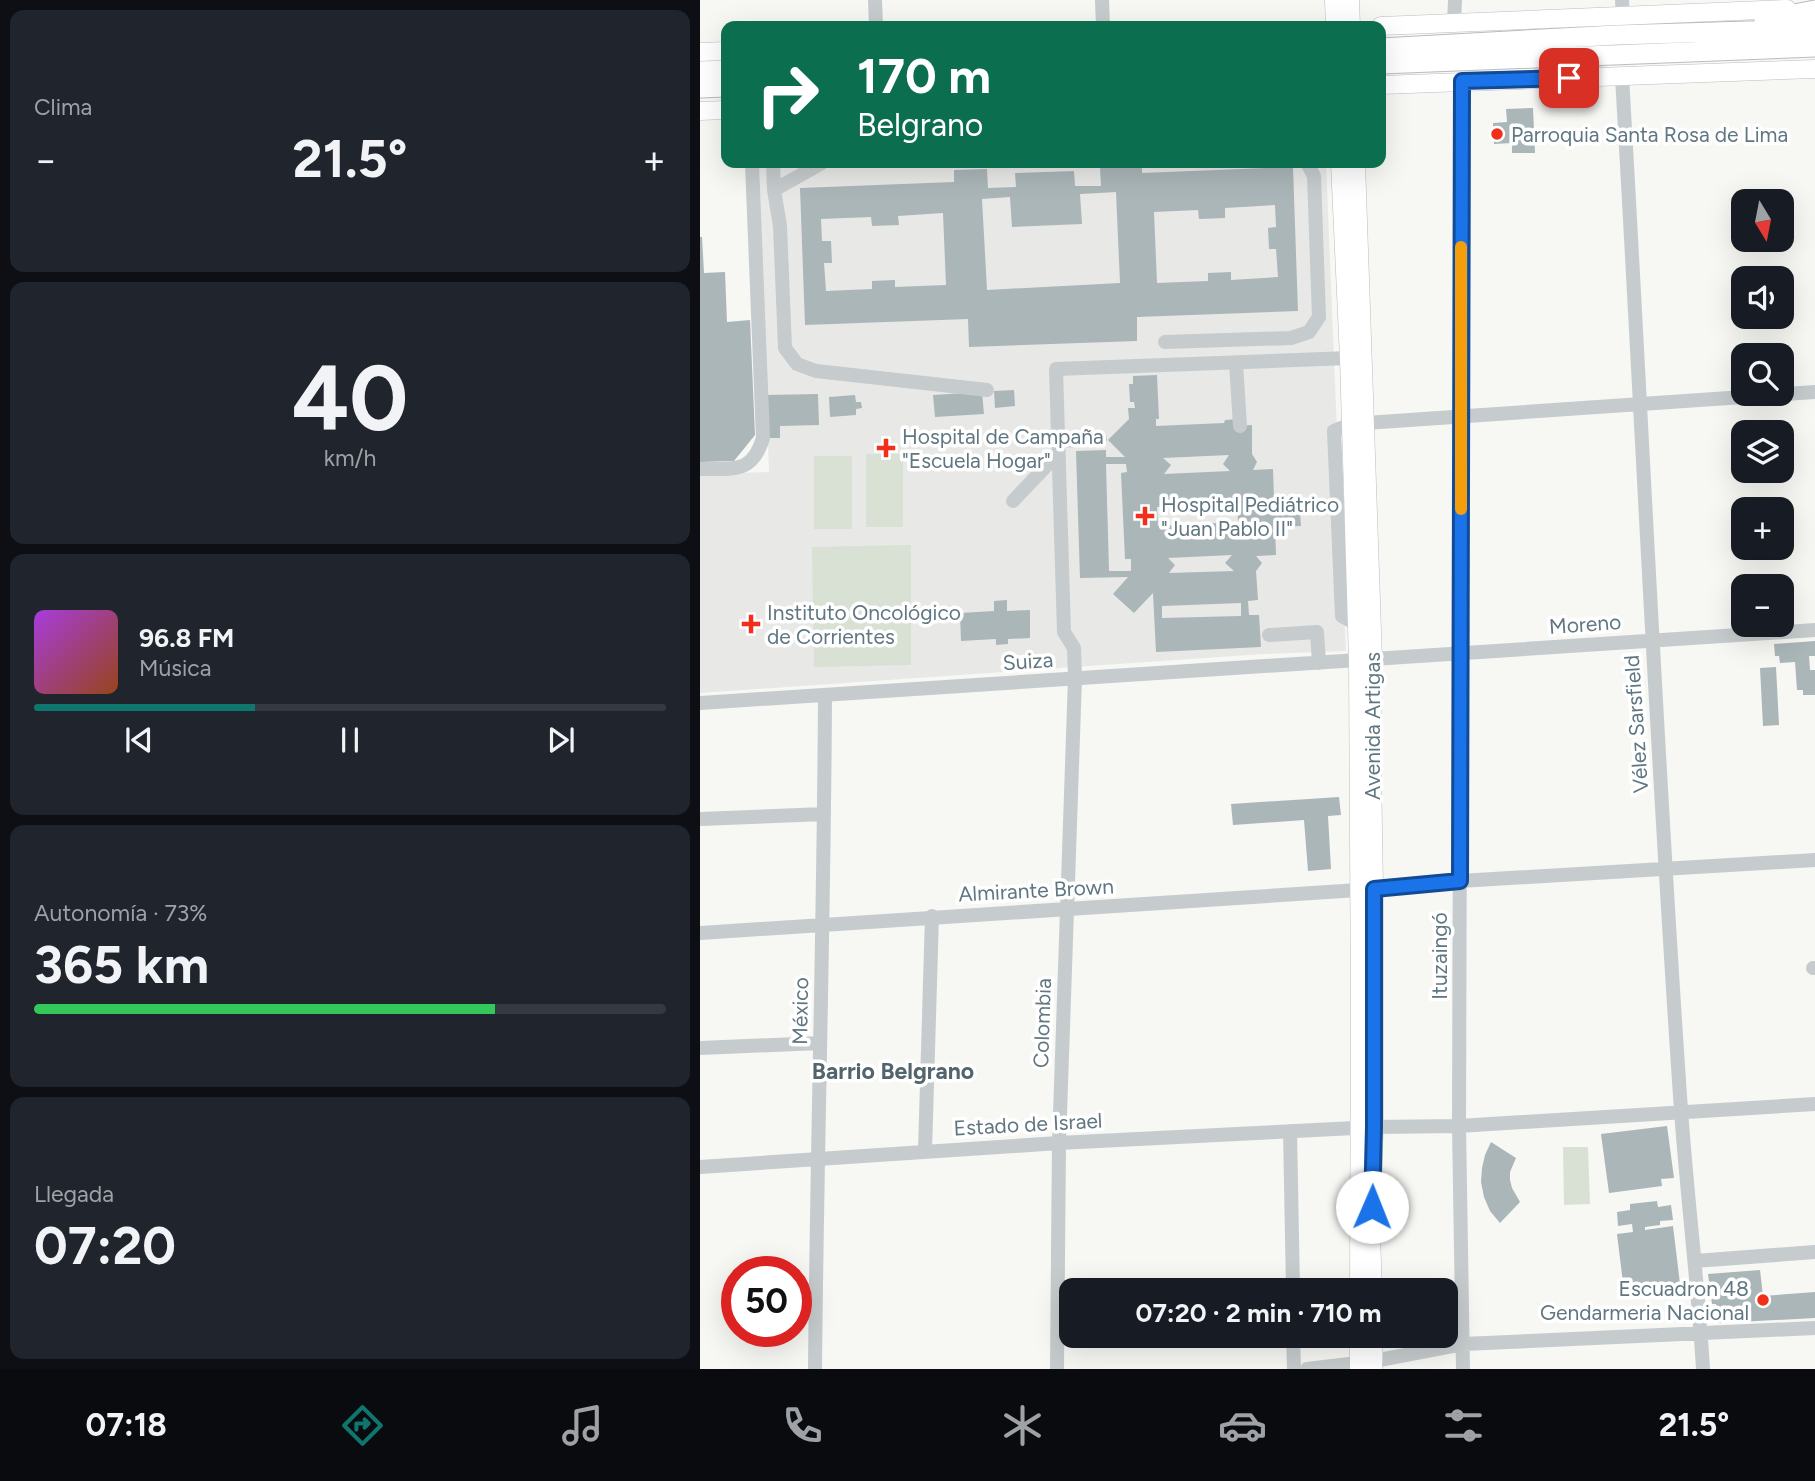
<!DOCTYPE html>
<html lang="es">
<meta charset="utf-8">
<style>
:root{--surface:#171b24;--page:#20242c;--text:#f1f3f6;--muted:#9ea1a6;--line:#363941;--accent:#0f766e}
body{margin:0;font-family:Figtree,sans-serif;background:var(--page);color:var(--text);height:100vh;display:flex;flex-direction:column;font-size:26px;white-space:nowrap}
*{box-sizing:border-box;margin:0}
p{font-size:23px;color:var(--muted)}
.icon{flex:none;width:38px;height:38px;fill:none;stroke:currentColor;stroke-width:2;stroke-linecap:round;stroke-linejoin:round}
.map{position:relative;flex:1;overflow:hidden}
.panel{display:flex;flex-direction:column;gap:10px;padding:10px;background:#0d0f14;width:700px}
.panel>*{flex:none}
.banner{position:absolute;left:21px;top:21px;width:665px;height:147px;border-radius:14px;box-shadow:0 7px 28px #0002;background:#0b6e4f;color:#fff;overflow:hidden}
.needle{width:46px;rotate:170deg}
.tools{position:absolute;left:1031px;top:189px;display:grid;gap:14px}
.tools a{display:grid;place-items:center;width:63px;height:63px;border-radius:14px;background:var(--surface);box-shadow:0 7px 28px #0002;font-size:35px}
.speed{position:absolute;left:21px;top:1256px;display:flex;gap:14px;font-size:35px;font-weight:700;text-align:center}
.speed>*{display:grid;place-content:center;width:91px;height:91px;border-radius:50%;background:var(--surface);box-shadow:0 7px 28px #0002;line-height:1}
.speed .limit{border:10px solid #d22;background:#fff;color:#111}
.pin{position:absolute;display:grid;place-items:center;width:60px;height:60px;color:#fff;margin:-30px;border-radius:14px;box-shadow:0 4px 10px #0006}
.me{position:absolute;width:77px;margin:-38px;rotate:1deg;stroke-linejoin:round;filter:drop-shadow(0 0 5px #0008)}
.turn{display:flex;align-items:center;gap:24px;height:147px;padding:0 21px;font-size:32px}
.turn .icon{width:91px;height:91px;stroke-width:2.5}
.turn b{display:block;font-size:49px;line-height:60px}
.big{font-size:52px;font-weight:700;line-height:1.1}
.panel .tile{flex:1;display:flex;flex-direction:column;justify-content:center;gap:10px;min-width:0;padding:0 24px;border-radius:14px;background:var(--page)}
.panel .dial{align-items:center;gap:0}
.dial b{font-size:91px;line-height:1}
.song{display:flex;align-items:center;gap:21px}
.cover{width:84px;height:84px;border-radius:10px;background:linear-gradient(135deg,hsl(280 70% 55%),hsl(20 70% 35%))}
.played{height:7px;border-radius:4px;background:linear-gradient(90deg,var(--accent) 35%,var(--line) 35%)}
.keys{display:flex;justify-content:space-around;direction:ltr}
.heat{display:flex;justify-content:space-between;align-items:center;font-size:38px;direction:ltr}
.charge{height:10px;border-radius:5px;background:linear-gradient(90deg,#34c759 73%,var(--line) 0)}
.trip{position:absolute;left:359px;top:1278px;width:399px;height:70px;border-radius:14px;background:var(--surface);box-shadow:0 7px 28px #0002;font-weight:700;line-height:70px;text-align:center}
.dock{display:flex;height:112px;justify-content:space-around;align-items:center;background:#090b0e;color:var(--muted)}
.dock .icon{width:49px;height:49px}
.dock .on{color:var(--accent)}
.dock b{font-size:32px;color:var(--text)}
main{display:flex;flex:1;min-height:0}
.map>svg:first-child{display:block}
.built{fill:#e8e8e7}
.green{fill:#d9e0d4}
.building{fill:#abb6b9;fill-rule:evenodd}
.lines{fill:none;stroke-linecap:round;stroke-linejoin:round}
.major-casing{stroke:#b9bec1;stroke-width:19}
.highway-casing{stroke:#b8bdbf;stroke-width:21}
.minor{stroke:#c6cbcd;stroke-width:14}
.major{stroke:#fff;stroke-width:18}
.highway{stroke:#fff;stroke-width:19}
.route-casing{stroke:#114b97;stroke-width:18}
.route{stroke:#1a73e8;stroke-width:12}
.slow{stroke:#f59e0b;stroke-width:12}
.poi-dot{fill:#f12f1a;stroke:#fff;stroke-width:2.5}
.labels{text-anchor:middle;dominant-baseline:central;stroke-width:7;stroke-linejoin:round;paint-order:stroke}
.poi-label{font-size:21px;fill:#607781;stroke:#fff;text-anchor:start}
.street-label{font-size:21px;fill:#607781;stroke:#fff}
.neighbourhood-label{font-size:23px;font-weight:bold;fill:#52646c;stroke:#fff}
</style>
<main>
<section class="panel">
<div class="tile"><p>Clima</p>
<div class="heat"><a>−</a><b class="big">21.5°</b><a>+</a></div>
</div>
<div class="tile dial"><b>40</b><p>km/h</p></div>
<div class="tile">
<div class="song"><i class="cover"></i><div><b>96.8 FM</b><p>Música</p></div></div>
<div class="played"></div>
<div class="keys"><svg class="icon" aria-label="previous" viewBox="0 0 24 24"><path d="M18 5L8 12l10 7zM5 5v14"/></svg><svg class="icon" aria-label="pause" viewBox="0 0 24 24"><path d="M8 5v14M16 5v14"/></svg><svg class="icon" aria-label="next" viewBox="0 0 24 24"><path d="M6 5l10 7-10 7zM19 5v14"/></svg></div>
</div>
<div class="tile"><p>Autonomía · 73%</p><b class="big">365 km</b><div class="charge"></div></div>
<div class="tile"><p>Llegada</p><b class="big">07:20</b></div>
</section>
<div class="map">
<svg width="1115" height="1369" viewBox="0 0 1115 1369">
<rect width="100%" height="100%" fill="#f7f7f4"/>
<path class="built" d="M 59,163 L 626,163 L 646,651 L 563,654 L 0,693 L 0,474 L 69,472 Z"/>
<path class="green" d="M 203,454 L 203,527 L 166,527 L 166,454 Z
M 114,456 L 152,456 L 152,529 L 114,529 Z
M 211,545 L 211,665 L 114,667 L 112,547 Z
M 863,1147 L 888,1147 L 890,1204 L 864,1205 Z"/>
<path class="building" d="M 833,108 L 835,153 L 812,153 L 812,143 L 794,144 L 793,123 L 807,122 L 806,109 Z
M 442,165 L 442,173 L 593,167 L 598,311 L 437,317 L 437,341 L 269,347 L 268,319 L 105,325 L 100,188 L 254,182 L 254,170 L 287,169 L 288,188 L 316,187 L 315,173 L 374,171 L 375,186 L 401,186 L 400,167 ZM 416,192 L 420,283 L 287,290 L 282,199 L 310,197 L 312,227 L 382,224 L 380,194 ZM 575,205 L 576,227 L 568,228 L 569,249 L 576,249 L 578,277 L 531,280 L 531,272 L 508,273 L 508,281 L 457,283 L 454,212 L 498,210 L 499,219 L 525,218 L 525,208 ZM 243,213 L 246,285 L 195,287 L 195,280 L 172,281 L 172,289 L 126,291 L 124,263 L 132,263 L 131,241 L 122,241 L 121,219 L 171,217 L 172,226 L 199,225 L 198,216 Z
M 0,237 L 2,237 L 4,273 L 25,272 L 27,322 L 50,320 L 55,435 L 34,461 L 0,462 Z
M 457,375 L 459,419 L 456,419 L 456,426 L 524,423 L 525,420 L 537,419 L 537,426 L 552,425 L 552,454 L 557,462 L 553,470 L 573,469 L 574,499 L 599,499 L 601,526 L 575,527 L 576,555 L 556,556 L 562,563 L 556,571 L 558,600 L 548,601 L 549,615 L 559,615 L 561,647 L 456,652 L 453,593 L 434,613 L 413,594 L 428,577 L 380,578 L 376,451 L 406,450 L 406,457 L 425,457 L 408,440 L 429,419 L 428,408 L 435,408 L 434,402 L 430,402 L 429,384 L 433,384 L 433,376 ZM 529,455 L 523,464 L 530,471 L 464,474 L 471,465 L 463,458 ZM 406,464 L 426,464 L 427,472 L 421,473 L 425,559 L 431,559 L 431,571 L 409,571 ZM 537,503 L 538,522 L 458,526 L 457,507 ZM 532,555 L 525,563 L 534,571 L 469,573 L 475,565 L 468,558 ZM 541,603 L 541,616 L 462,618 L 462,606 Z
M 314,390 L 315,406 L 295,408 L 294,391 Z
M 282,392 L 284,414 L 235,417 L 233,395 Z
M 118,394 L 119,425 L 80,426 L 80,438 L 67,438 L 66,395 Z
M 155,395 L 156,402 L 161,402 L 162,408 L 156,409 L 156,415 L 130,417 L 129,397 Z
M 307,600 L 307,611 L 330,610 L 330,638 L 308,639 L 308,644 L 296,645 L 296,639 L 261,641 L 260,613 L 294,611 L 294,601 Z
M 1115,641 L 1115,656 L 1109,656 L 1110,670 L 1115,670 L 1115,695 L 1103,695 L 1103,690 L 1097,690 L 1095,662 L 1080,663 L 1079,656 L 1075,656 L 1074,644 Z
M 1076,667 L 1079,725 L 1063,726 L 1060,668 Z
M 639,797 L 641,815 L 628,816 L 631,869 L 608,871 L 604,820 L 533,825 L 531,804 Z
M 967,1126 L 974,1178 L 961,1179 L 962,1186 L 909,1193 L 901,1134 Z
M 791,1142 L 816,1158 L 810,1172 L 810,1180 L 812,1188 L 820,1202 L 800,1223 L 790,1211 L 784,1197 L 781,1182 L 782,1168 L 785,1155 Z
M 957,1201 L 958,1207 L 971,1205 L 973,1220 L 960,1221 L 960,1225 L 945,1227 L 945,1230 L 973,1226 L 981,1292 L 925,1299 L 917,1234 L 933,1232 L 932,1224 L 918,1226 L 917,1212 L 930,1210 L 930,1204 Z
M 1060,1270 L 1063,1296 L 1115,1292 L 1115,1318 L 1019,1323 L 1016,1304 L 1012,1304 L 1008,1274 Z"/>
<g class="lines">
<defs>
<path id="major" d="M 634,0 L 635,26
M 650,0 L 651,26
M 681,26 L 1087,9
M 0,52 L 26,51
M 681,85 L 1115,69
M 0,111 L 26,110
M 640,163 L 649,358 L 658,661 L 660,1010 L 659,1290
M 656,163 L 673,660 L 672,773 L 674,889 L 674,1127 L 671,1234 L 673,1290
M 659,1335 L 659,1369
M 673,1369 L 674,1335"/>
<path id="highway" d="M 1064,20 L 1115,10
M 681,48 L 917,35 L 1115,29
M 681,64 L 1115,47
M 0,71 L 26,70
M 0,88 L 26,87"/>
</defs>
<use href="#major" class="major-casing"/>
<use href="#highway" class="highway-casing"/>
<path class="minor" d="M 175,0 L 176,26
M 402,0 L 403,26
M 922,0 L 923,16
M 754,23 L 755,0
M 922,77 C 942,421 957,766 981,1110 C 987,1196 998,1282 1003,1369
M 762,81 L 759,1126 L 763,1369
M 73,163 L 74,190 L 80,226 L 85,348 L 97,364 L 116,371 L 287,390
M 74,190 L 122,163
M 465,342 L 591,338 L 609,332 L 619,317 L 614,176 L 607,163
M 536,363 L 540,426
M 358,441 L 400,439
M 0,469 C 32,468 52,475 63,438 L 52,163
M 313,501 L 351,461 L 359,458
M 657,624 L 642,616 L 634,431 L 651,424 L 1115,392
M 569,635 L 617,632 L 619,663
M 0,703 L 1115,630
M 0,819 L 124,814
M 0,933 L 674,889 L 760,881 L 1115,860
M 1113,968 L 1115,968
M 0,1048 L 120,1043
M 590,1131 L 593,1290
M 225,1151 L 232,916
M 0,1167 L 359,1143 L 674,1127 L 759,1126 L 1115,1104
M 995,1261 L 1115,1252
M 593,1335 L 594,1369
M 115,1369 C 117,1144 124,920 125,695
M 357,1369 L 359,1143 L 375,678 L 374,648 L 364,632 L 356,369 L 649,358
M 607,1369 L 674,1361 L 763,1344 L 1115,1328"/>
<use href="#major" class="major"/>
<use href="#highway" class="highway"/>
</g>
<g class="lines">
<defs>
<path id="route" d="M 672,1207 L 674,1127 L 674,889 L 760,881 L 762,81 L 869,78"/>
</defs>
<use href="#route" class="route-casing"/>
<use href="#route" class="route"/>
<path class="slow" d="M 761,509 L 761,247"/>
</g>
<g class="poi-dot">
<circle cx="797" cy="134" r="7"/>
<path d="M182.5 437.5h7v7h7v7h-7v7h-7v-7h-7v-7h7z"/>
<path d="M441.5 505.5h7v7h7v7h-7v7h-7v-7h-7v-7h7z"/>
<path d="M47.5 613.5h7v7h7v7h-7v7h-7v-7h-7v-7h7z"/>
<circle cx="1063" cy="1300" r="7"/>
</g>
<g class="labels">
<g class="poi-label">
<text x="811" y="134">Parroquia Santa Rosa de Lima</text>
<text x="202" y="436">Hospital de Campaña<tspan x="202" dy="24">"Escuela Hogar"</tspan></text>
<text x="461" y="504">Hospital Pediátrico<tspan x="461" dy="24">"Juan Pablo II"</tspan></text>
<text x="67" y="612">Instituto Oncológico<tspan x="67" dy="24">de Corrientes</tspan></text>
<text x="1049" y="1288" text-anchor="end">Escuadron 48<tspan x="1049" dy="24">Gendarmeria Nacional</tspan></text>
</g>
<g class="street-label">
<text transform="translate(885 624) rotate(-4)">Moreno</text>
<text transform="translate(328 661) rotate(-4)">Suiza</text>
<text transform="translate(936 724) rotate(-94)">Vélez Sarsfield</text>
<text transform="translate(672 726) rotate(-90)">Avenida Artigas</text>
<text transform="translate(336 890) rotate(-3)">Almirante Brown</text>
<text transform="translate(739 956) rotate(-90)">Ituzaingó</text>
<text transform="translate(100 1011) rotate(-89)">México</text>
<text transform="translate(342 1023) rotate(-88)">Colombia</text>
<text transform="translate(328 1124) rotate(-3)">Estado de Israel</text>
</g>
<g class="neighbourhood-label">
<text x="193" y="1071">Barrio Belgrano</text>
</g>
</g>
</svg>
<div class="tools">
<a><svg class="needle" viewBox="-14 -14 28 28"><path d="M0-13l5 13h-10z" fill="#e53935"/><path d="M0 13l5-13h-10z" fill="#9ea1a6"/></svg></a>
<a><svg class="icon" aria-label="sound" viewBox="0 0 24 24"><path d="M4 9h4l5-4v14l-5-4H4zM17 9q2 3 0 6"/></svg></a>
<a><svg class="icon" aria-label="search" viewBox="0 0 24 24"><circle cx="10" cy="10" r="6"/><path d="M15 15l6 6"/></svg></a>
<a><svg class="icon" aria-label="layers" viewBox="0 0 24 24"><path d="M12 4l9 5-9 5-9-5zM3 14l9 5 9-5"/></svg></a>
<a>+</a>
<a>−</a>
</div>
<div class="speed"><div class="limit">50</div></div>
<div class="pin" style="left:869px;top:78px;background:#d93025"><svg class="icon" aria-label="arrive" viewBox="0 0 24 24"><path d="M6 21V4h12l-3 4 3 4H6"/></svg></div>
<svg class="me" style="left:672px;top:1207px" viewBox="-20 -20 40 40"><circle r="19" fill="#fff"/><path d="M0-13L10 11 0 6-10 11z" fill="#1a73e8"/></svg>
<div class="trip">07:20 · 2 min · 710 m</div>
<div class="banner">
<div class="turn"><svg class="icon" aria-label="right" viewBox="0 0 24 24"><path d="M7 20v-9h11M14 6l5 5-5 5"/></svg><div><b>170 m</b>Belgrano</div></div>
</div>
</div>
</main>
<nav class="dock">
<b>07:18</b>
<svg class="icon on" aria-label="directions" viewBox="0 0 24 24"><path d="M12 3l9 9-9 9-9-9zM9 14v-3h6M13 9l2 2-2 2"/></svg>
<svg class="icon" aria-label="music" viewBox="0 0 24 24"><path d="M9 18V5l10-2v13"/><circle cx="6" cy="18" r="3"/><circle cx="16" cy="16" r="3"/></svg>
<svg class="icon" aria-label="phone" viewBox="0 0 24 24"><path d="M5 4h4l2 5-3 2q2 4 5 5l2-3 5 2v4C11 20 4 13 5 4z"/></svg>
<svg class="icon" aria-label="climate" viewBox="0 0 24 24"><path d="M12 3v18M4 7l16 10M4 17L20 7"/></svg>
<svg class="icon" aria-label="car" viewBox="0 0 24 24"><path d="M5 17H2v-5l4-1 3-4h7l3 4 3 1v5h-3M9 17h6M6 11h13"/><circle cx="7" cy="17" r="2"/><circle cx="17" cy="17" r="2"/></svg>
<svg class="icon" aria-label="filters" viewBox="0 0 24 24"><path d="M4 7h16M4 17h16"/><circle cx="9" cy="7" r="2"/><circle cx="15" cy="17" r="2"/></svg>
<b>21.5°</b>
</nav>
